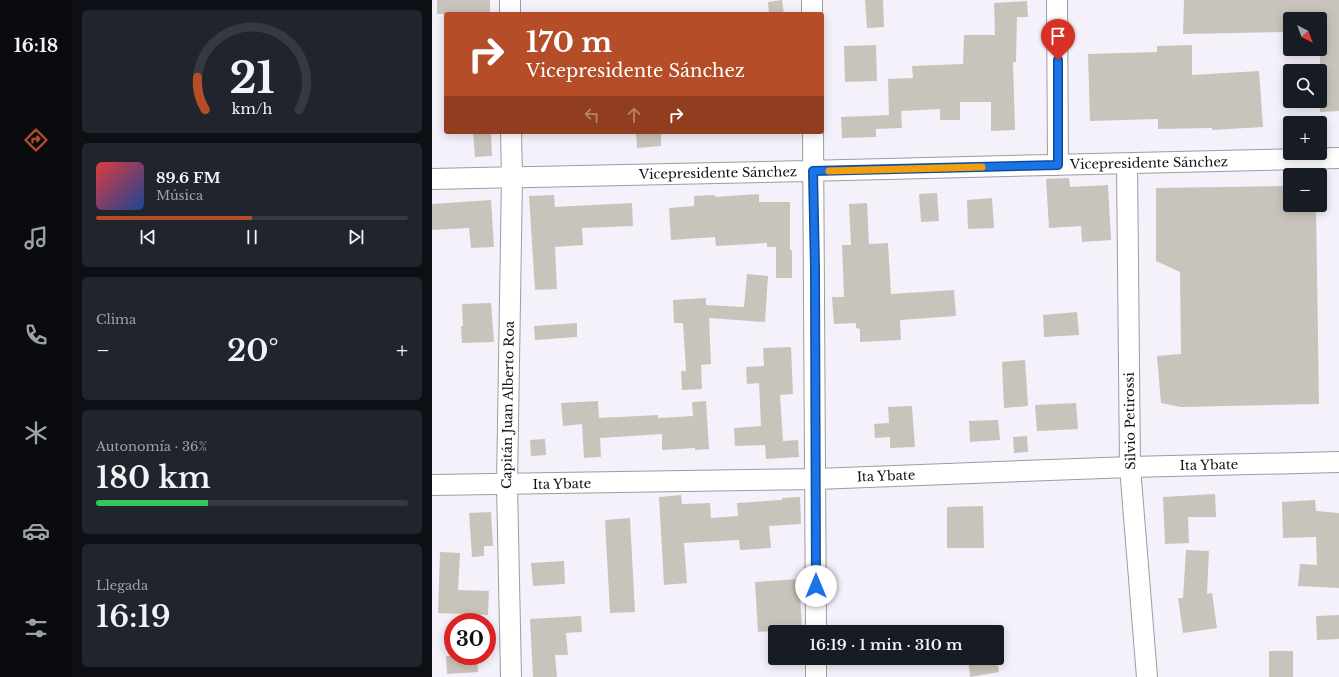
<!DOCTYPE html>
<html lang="es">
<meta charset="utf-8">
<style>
:root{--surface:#171b24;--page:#20242c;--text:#f1f3f6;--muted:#9ea1a6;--line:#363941;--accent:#b44d28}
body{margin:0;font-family:"Libre Baskerville",serif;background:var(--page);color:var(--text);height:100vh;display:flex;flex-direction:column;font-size:15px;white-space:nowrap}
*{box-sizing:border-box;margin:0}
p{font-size:13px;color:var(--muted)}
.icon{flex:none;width:22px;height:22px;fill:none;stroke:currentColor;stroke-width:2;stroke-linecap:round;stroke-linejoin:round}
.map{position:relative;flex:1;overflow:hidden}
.side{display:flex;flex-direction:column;gap:10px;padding:10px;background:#0d0f14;width:360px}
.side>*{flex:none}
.guide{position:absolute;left:12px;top:12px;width:380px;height:122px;border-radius:4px;box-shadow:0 2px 10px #0003;background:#b44d28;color:#fff;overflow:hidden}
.needle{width:26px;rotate:139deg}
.fabs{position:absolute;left:851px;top:12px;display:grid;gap:8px}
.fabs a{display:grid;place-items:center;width:44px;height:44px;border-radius:4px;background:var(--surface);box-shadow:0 2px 10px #0003;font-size:20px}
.speed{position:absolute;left:12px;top:613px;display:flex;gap:8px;font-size:20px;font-weight:700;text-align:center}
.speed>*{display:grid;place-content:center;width:52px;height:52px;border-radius:50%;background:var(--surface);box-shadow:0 2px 10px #0003;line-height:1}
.speed .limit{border:6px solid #d22;background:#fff;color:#111}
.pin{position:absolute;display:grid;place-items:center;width:34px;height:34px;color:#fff;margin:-41px -17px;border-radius:50% 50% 50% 0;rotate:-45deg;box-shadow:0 0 4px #0007}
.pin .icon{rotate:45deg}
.me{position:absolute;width:44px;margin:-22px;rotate:0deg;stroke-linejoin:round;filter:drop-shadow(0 0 3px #0008)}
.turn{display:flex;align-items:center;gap:14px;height:84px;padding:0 16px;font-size:18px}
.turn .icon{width:52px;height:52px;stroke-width:2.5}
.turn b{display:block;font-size:28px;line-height:34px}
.lanes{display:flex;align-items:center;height:38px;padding:0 16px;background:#0003;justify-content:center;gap:20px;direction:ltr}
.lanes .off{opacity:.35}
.big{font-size:30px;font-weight:600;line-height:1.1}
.side .tile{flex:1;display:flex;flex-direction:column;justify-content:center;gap:6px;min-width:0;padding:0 14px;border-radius:6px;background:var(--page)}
.side .dial{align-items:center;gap:0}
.dial svg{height:104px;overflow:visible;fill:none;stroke:var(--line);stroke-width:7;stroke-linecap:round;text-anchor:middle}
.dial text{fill:var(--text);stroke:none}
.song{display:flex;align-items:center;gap:12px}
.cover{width:48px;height:48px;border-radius:6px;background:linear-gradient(135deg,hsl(0 70% 55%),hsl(220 70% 35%))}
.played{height:4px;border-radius:2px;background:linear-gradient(90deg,var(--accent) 50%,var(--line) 50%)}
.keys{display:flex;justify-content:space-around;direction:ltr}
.heat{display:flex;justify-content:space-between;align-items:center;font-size:22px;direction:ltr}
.charge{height:6px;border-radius:3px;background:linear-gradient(90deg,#34c759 36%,var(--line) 0)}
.trip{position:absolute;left:336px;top:625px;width:236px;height:40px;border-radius:4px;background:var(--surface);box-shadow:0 2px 10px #0003;font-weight:600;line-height:40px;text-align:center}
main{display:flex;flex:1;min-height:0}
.menu{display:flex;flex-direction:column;width:72px;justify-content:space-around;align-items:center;background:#090b0e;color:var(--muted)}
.menu .icon{width:28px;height:28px}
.menu .on{color:var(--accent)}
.menu b{font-size:18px;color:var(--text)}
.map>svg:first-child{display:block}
.building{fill:#c9c4bb}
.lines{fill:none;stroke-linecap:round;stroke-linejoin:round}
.minor-casing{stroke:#9d9ba4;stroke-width:22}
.minor{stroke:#fff;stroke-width:20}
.route-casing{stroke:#114b97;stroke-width:10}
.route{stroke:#1a73e8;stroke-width:7}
.slow{stroke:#f59e0b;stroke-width:7}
.labels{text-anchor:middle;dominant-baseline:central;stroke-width:4;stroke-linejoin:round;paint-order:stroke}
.street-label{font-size:13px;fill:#121114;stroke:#fff}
</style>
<main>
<nav class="menu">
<b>16:18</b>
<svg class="icon on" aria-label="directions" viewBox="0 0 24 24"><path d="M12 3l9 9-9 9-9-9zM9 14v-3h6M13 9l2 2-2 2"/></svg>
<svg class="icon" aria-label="music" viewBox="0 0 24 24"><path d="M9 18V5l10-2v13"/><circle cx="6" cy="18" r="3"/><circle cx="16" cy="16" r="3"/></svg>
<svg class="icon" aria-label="phone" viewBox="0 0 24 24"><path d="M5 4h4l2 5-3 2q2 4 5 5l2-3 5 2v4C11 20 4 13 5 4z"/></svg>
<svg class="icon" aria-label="climate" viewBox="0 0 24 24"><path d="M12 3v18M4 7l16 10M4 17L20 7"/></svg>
<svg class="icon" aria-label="car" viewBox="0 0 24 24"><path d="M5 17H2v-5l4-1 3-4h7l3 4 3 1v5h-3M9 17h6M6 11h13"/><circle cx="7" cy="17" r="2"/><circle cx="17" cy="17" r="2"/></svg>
<svg class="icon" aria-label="filters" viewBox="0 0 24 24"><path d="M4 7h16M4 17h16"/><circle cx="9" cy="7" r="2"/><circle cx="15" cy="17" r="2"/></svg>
</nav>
<section class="side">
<div class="tile dial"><svg viewBox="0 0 100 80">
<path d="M14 69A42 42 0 1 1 86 69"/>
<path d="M14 69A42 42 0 0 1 8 44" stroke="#b44d28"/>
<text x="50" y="56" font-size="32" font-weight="700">21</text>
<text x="50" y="72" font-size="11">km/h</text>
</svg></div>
<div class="tile">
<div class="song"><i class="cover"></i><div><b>89.6 FM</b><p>Música</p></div></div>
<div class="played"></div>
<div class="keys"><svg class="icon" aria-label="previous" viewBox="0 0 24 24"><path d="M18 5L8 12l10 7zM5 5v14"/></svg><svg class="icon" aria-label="pause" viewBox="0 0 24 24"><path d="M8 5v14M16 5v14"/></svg><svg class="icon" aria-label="next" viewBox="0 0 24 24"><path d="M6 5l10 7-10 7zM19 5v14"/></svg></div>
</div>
<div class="tile"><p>Clima</p>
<div class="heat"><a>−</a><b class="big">20°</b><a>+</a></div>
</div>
<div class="tile"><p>Autonomía · 36%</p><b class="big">180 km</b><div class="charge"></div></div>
<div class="tile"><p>Llegada</p><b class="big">16:19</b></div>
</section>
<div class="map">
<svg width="907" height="677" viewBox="0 0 907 677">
<rect width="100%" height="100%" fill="#f4f1fb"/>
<path class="building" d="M 5,0 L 58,0 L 58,14 L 5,14 Z
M 350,0 L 352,14 L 337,14 L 336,2 Z
M 433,0 L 451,0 L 452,27 L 435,28 Z
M 752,0 L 907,0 L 907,111 L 888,112 L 888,19 L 858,19 L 858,32 L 751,34 Z
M 595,1 L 596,17 L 585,17 L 584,62 L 581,62 L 583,130 L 559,131 L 559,102 L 528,102 L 528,120 L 508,120 L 508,109 L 469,111 L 470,128 L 444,129 L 444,137 L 410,138 L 409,117 L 457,115 L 456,79 L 481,78 L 480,66 L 531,64 L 532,35 L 563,35 L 562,3 Z
M 444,45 L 445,81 L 413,82 L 412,46 Z
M 760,45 L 760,75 L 827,71 L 831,127 L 780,130 L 780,128 L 726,129 L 726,119 L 658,121 L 656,54 L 725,52 L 725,46 Z
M 41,132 L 59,132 L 60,156 L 43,157 Z
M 204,132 L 229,132 L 229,146 L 205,148 Z
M 637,178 L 638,187 L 676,185 L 679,240 L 650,242 L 649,226 L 617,228 L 614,179 Z
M 858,186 L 858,205 L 884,205 L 887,404 L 749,407 L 729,403 L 725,356 L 749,354 L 748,272 L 724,261 L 724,188 Z
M 505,193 L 507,221 L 489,222 L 487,194 Z
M 327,194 L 327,202 L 358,202 L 358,250 L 360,250 L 360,278 L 344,278 L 344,247 L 335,247 L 335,243 L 284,246 L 283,237 L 239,240 L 237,208 L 262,206 L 262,196 L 283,195 L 283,197 Z
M 122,195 L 123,207 L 200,203 L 201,226 L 150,228 L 151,245 L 123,247 L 125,289 L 103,290 L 97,196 Z
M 560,198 L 562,228 L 536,229 L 535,200 Z
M 59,200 L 62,247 L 39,248 L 37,228 L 0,230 L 0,204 Z
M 435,203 L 437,244 L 456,243 L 459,294 L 522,290 L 524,316 L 468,320 L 469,340 L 428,342 L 428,329 L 424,328 L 424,323 L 402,324 L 400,297 L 412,297 L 410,245 L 419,245 L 417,204 Z
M 315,274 L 336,276 L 333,322 L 277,318 L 279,364 L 269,365 L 270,389 L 250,390 L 249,371 L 254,371 L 251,323 L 242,323 L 241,300 L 274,298 L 274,305 L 312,307 Z
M 59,303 L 62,342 L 30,343 L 29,326 L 31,326 L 30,304 Z
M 645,312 L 647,335 L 612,337 L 611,315 Z
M 145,323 L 145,337 L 103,340 L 102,326 Z
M 359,347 L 361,394 L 348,395 L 351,441 L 366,440 L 367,457 L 334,459 L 333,445 L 303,446 L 302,428 L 329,426 L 327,383 L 315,384 L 314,367 L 332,366 L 331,348 Z
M 593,360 L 596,406 L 572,408 L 570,362 Z
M 166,401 L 167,418 L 226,415 L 226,418 L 261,416 L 260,402 L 274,401 L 277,449 L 263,450 L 263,448 L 230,450 L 230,434 L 168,438 L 169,457 L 152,458 L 150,424 L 131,426 L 129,403 Z
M 644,403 L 646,429 L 605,431 L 603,405 Z
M 480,406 L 483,447 L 458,448 L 458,437 L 443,438 L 442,424 L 457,423 L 456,407 Z
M 566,420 L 568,440 L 538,442 L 537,421 Z
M 595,436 L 596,452 L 582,453 L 581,437 Z
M 113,439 L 114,455 L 99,456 L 98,440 Z
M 783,494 L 784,517 L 756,517 L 757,543 L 733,544 L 731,497 Z
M 249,495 L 250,504 L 278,503 L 279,518 L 306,516 L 305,503 L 350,500 L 350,498 L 368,497 L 369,524 L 337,526 L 339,548 L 308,550 L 307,540 L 252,543 L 255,583 L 232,585 L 227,497 Z
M 883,500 L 884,511 L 907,513 L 907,588 L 866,586 L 868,564 L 885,565 L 884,537 L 851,538 L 850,502 Z
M 551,506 L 552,548 L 515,548 L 515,507 Z
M 59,512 L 61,546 L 52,546 L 52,556 L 40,557 L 37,513 Z
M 198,518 L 203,612 L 178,613 L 173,520 Z
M 754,550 L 777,551 L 775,594 L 780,593 L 785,628 L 751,633 L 746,598 L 751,598 Z
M 8,552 L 28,553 L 26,590 L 57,591 L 56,615 L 6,613 Z
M 132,561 L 133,584 L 101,586 L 99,563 Z
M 367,579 L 370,629 L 326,632 L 323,582 Z
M 907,615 L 907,639 L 885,640 L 884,616 Z
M 149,616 L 150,632 L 134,633 L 136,655 L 123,655 L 125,677 L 101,677 L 98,619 Z
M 837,651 L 861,651 L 861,677 L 837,677 Z
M 14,656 L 45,656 L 46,672 L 15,674 Z
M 536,658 L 565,658 L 567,672 L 538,677 Z"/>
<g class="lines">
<defs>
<path id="minor" d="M 78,0 L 78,14
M 380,0 L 380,14
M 625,0 L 626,165
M 381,132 L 384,632
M 695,164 L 698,467 L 715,677
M 0,179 L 332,172 L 907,158
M 0,485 L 384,479 L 698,467 L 907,462
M 384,658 L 384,677
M 79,677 L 75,485 L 80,177 L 79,132"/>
</defs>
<use href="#minor" class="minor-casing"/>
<use href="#minor" class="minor"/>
</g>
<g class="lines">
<defs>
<path id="route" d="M 384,586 L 383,268 L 381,171 L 626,165 L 626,60"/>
</defs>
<use href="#route" class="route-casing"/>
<use href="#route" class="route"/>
<path class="slow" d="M 397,171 L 550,167"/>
</g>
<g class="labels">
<g class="street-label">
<text transform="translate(717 163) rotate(-1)">Vicepresidente Sánchez</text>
<text transform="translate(286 173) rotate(-1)">Vicepresidente Sánchez</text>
<text transform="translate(76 405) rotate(-89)">Capitán Juan Alberto Roa</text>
<text transform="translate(698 421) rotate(-91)">Silvio Petirossi</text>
<text transform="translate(777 465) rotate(-1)">Ita Ybate</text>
<text transform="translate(454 476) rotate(-2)">Ita Ybate</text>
<text transform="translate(130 484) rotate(-1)">Ita Ybate</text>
</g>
</g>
</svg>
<div class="fabs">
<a><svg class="needle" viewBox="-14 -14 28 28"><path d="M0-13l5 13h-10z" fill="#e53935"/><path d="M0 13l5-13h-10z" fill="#9ea1a6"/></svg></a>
<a><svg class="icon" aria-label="search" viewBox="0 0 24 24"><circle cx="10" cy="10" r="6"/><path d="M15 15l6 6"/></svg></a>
<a>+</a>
<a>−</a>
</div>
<div class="speed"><div class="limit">30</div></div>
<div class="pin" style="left:626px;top:60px;background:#d93025"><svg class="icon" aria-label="arrive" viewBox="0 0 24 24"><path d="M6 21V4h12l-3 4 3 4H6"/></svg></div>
<svg class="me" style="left:384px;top:586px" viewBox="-20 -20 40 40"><circle r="19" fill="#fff"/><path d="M0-13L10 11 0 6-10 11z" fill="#1a73e8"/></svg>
<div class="trip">16:19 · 1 min · 310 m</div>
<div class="guide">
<div class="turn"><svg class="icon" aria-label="right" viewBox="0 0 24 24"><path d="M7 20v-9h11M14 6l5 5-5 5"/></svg><div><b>170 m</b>Vicepresidente Sánchez</div></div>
<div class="lanes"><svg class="icon off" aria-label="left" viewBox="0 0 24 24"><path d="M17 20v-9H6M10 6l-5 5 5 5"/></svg><svg class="icon off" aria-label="ahead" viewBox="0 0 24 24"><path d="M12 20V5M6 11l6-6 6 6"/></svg><svg class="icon" aria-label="right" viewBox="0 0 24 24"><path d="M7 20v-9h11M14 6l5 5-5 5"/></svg></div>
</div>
</div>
</main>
